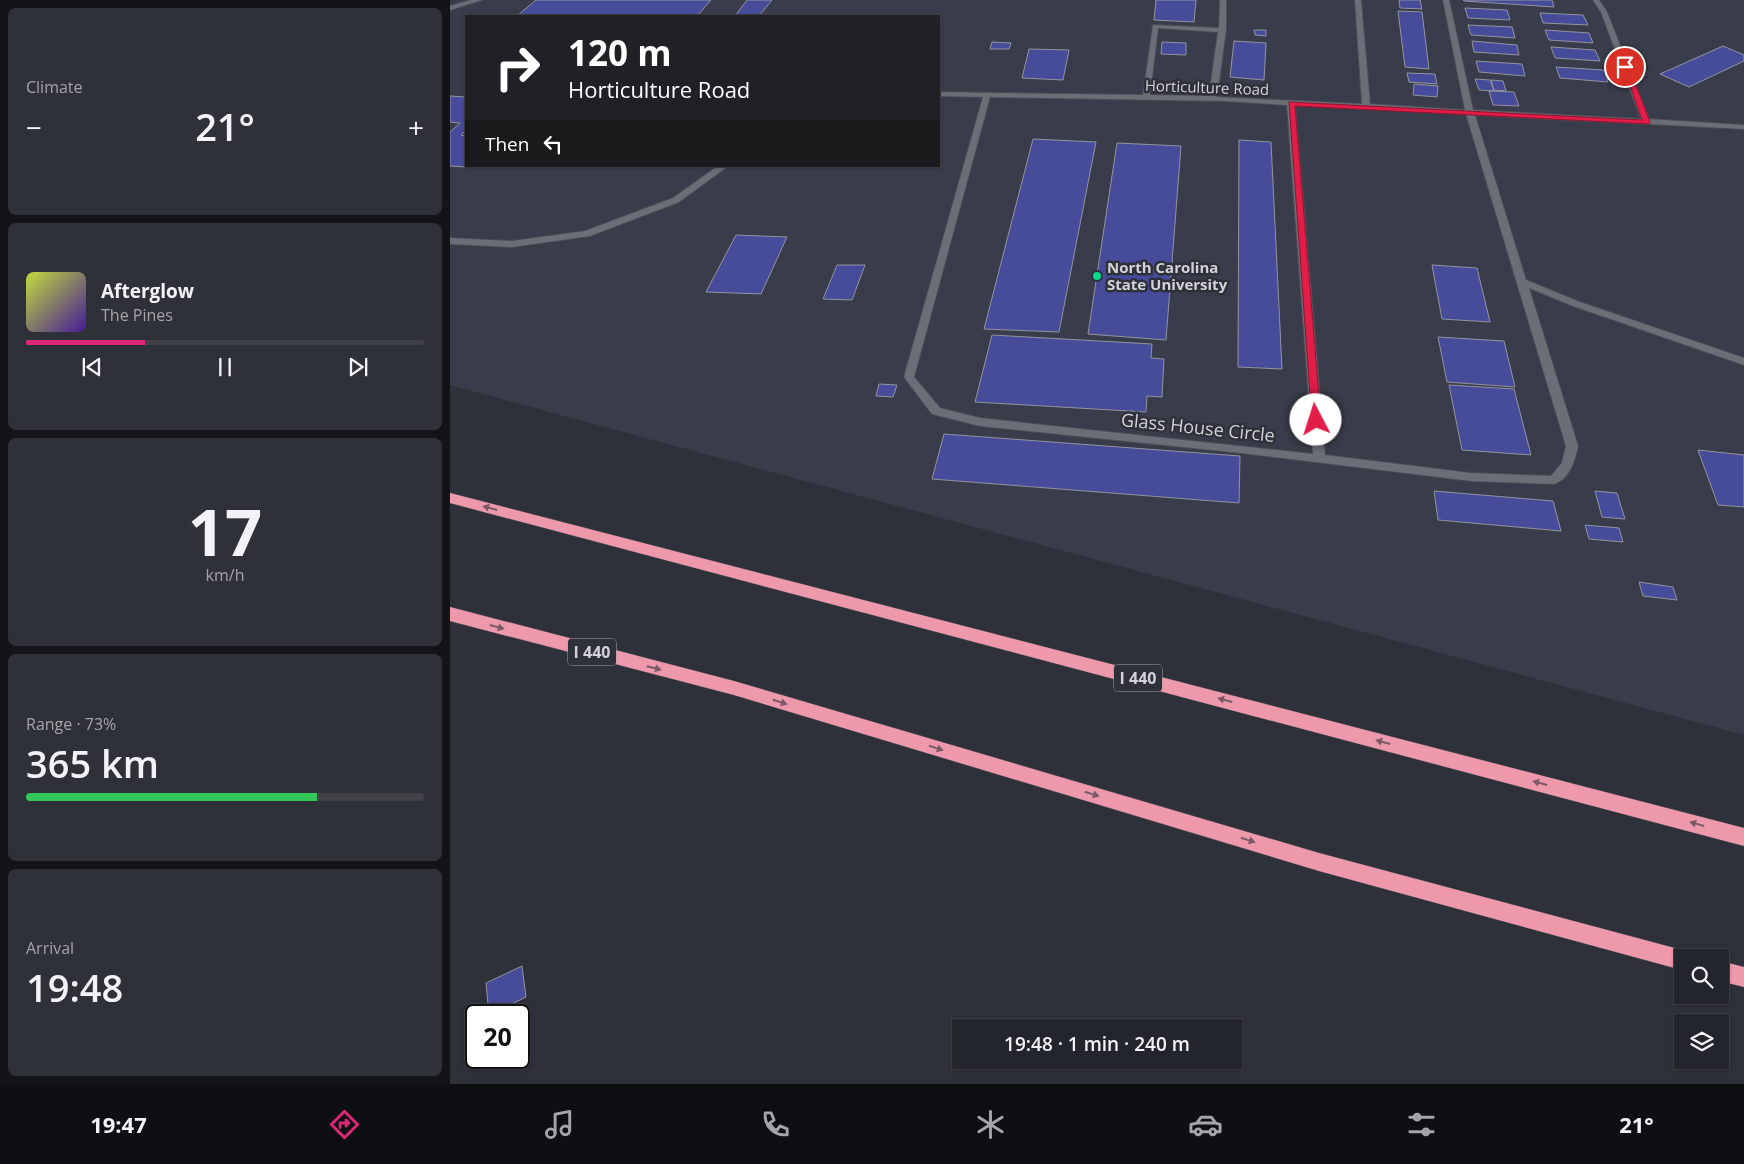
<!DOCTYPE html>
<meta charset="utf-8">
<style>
:root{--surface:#23252c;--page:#2f3138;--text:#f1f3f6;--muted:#a3a5a9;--line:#404248;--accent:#db2777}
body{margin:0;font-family:"Open Sans",sans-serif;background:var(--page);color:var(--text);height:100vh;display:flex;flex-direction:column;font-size:19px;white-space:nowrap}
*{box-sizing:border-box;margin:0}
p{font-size:16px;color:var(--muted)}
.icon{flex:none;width:28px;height:28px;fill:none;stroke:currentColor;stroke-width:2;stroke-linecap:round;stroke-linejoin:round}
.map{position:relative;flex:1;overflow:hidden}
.details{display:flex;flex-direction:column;gap:8px;padding:8px;background:#131418;width:450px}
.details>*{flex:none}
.guide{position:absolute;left:15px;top:15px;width:475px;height:152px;border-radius:0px;box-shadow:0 1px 4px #0004,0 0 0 1px var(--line);background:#202124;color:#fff;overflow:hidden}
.controls{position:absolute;left:1224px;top:949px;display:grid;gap:10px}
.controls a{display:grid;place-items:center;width:55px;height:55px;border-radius:0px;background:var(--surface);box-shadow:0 1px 4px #0004,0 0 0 1px var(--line);font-size:25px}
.speed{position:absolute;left:15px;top:1004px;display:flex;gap:10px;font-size:25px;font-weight:700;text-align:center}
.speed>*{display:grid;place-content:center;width:65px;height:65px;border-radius:50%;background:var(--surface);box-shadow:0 1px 4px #0004,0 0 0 1px var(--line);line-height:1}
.speed .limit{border:2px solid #111;border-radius:8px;background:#fff;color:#111}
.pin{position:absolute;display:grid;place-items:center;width:42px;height:42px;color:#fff;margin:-21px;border:2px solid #fff;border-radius:50%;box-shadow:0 1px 5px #0007}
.me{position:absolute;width:55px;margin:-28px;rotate:355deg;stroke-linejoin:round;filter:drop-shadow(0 0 4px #0008)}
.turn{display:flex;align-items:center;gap:18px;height:105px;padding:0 20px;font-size:22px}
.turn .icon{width:65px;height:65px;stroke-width:2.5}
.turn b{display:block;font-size:35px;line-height:42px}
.then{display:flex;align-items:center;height:48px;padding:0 20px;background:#0003;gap:10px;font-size:19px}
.big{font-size:38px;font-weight:600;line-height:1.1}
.details .widget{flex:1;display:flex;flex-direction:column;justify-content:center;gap:8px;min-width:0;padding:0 18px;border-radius:8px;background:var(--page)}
.details .dial{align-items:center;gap:0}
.dial b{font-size:65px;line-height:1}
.song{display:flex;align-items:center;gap:15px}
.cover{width:60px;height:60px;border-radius:8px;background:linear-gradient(135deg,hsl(70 70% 55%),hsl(260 70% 35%))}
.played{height:5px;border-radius:2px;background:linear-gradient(90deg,var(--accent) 30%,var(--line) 30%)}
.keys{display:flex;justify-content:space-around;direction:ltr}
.heat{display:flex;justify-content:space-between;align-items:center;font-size:28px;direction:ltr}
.charge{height:8px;border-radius:4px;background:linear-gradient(90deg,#34c759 73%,var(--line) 0)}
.trip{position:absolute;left:502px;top:1019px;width:290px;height:50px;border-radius:0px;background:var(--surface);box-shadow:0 1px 4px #0004,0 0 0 1px var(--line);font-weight:600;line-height:50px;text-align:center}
.dock{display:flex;height:80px;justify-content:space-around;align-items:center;background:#0e0f12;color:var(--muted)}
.dock .icon{width:35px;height:35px}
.dock .on{color:var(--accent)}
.dock b{font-size:22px;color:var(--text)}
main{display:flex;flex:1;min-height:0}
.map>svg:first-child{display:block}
.built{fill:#393c4a;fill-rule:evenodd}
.building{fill:#474c9a;stroke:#92949f}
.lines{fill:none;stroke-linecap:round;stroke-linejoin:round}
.minor-casing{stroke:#4b4d55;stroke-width:2}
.highway-casing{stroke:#4b4d55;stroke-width:1}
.minor{fill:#6b6d77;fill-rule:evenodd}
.highway{fill:#ee98ab;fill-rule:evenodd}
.oneway{fill:#7b5a67}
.route{fill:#e11d48;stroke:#92132f}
.poi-dot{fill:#09d98b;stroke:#2f313a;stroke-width:2}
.labels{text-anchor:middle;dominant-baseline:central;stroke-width:5;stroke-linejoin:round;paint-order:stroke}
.far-street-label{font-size:15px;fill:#d2d3d9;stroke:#2f313a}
.far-poi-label{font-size:15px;font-weight:bold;fill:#d2d3d9;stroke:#2f313a;text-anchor:start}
.shield{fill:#2f313a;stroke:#a1a2a9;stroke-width:1}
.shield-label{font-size:16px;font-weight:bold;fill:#d2d3d9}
.street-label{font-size:18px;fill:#d2d3d9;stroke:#2f313a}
</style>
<main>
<section class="details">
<div class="widget"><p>Climate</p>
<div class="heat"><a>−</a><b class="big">21°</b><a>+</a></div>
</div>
<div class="widget">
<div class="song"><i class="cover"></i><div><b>Afterglow</b><p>The Pines</p></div></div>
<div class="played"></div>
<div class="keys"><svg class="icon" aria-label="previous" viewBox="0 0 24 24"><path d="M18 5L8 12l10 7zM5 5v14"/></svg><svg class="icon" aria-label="pause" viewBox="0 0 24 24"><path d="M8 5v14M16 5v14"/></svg><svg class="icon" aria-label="next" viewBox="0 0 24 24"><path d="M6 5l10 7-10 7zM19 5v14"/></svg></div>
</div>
<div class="widget dial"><b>17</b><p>km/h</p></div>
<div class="widget"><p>Range · 73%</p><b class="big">365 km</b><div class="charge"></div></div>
<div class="widget"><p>Arrival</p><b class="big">19:48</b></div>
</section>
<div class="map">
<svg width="1294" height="1084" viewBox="0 0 1294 1084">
<rect width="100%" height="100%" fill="#2f313a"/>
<path class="built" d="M 0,0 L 1294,0 L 1294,735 L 0,385 ZM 16,16 L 489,16 L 489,166 L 16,166 Z"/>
<path class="building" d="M 86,0 L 261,0 L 247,16 L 67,16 Z
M 297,0 L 322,0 L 309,16 L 285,16 Z
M 706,0 L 746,0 L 744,22 L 704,20 Z
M 949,0 L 970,0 L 972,9 L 950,8 Z
M 1013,0 L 1102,0 L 1104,7 L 1014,1 Z
M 1015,8 L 1057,10 L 1060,20 L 1018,18 Z
M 948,11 L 972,12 L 979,69 L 955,67 Z
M 1090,13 L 1133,15 L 1138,25 L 1093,23 Z
M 1018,25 L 1062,27 L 1065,38 L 1021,35 Z
M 804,30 L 816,30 L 816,36 L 805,35 Z
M 1095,30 L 1139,33 L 1143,43 L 1099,40 Z
M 784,41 L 816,43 L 814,80 L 780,77 Z
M 1022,41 L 1067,45 L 1069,55 L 1024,52 Z
M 542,42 L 561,43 L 559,49 L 540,49 Z
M 712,42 L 736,43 L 736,55 L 711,54 Z
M 1273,46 L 1294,55 L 1294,61 L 1239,87 L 1210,74 Z
M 1101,47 L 1145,50 L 1150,61 L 1105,58 Z
M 579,49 L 619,50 L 613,80 L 572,78 Z
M 1026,61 L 1072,64 L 1075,76 L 1029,72 Z
M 1106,67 L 1154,70 L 1158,82 L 1110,78 Z
M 957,73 L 985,74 L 987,84 L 959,82 Z
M 1025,79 L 1040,80 L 1044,91 L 1029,90 Z
M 1041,80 L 1053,81 L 1056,91 L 1044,90 Z
M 964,84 L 988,86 L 987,97 L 963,95 Z
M 1039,91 L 1064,92 L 1069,106 L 1043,105 Z
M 0,96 L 16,97 L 16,130 L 11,135 L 16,136 L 16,167 L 0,166 L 0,132 L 10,123 L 0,122 Z
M 583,139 L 646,142 L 609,332 L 534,329 Z
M 789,140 L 821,142 L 832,369 L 788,367 Z
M 667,143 L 731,146 L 716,340 L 638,334 Z
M 286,235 L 337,237 L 311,294 L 256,292 Z
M 387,265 L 415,265 L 402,300 L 373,299 Z
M 982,265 L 1027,268 L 1040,322 L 992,319 Z
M 542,335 L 702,344 L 701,358 L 714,359 L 712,397 L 697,396 L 696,412 L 525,402 Z
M 988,337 L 1054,341 L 1065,387 L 997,382 Z
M 429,384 L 447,385 L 443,397 L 426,396 Z
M 999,385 L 1064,389 L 1081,455 L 1012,450 Z
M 494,434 L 790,456 L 789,503 L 482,479 Z
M 1248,450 L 1294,455 L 1294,507 L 1268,505 Z
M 984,491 L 1103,501 L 1111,531 L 988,520 Z
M 1145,491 L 1167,493 L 1175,519 L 1152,517 Z
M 1135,525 L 1169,528 L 1173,542 L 1139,539 Z
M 1189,582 L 1223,587 L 1227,600 L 1193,596 Z
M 72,966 L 76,997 L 39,1015 L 36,983 Z"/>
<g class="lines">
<defs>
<path id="minor" d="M 21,0 L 32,0 L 0,10 L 0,6 Z
M 770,0 L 776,0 L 776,30 L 767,97 L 912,104 L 905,0 L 911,0 L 920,104 L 1015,110 L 993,0 L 999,0 L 1023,110 L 1191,119 L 1151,12 L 1143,0 L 1149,0 L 1157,12 L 1199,119 L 1294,125 L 1294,129 L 1025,115 L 1076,280 L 1130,302 L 1294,358 L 1294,365 L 1123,306 L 1079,288 L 1128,446 C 1125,460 1120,479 1104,484 L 1021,481 L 791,453 L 530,426 L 482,414 L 454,377 L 533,97 L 489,96 L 489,92 L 693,95 L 703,25 L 769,28 ZM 708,28 L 768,32 L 759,96 L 700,95 ZM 540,97 L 774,101 L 837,105 L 863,454 L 530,418 L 490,408 L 464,377 ZM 845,105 L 1016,114 L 1116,446 L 1112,463 L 1101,476 L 1021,473 L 875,455 Z
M 268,166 L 278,166 L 229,202 L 140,236 L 62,247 L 0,244 L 0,238 L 62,241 L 135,231 L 223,198 Z"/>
<path id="highway" d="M 0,493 L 1294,828 L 1294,846 L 0,503 Z
M 0,607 L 284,681 L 869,853 L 1232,950 L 1239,953 L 1241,958 L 1232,958 L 1232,970 L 869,871 L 284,695 L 0,621 Z
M 1270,961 L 1294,967 L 1294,987 L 1270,981 Z"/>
</defs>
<use href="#minor" class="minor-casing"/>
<use href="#highway" class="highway-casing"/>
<use href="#minor" class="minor"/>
<use href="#highway" class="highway"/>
</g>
<defs><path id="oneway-solid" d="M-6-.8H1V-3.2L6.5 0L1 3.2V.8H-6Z" transform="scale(1.25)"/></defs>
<g class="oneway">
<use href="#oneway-solid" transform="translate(40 508) rotate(-165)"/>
<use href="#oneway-solid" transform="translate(47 627) rotate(15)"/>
<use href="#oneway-solid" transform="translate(204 668) rotate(14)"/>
<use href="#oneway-solid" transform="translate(775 700) rotate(-165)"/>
<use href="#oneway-solid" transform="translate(330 702) rotate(17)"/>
<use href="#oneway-solid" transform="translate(933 742) rotate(-165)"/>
<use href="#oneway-solid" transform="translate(486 748) rotate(17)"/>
<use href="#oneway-solid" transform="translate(1090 783) rotate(-165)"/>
<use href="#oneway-solid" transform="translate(642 794) rotate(17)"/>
<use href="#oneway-solid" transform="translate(1247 824) rotate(-164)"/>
<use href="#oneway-solid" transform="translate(798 840) rotate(17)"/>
</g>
<path class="route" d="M 1173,66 L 1179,67 L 1200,122 L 1199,124 L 845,106 L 871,420 L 869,422 L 862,422 L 839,102 L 1192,120 Z"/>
<circle class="poi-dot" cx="647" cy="276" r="5"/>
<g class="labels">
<g class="far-street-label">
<text transform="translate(757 87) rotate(2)">Horticulture Road</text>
</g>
<g class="far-poi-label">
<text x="657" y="267">North Carolina<tspan x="657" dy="17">State University</tspan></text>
</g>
<g class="shield">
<rect x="118" y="638.5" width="48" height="27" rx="4"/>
<rect x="664" y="664.5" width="48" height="27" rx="4"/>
</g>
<g class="shield-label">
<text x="142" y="652">I 440</text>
<text x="688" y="678">I 440</text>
</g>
<g class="street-label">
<text transform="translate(748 427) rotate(6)">Glass House Circle</text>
</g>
</g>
</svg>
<div class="controls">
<a><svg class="icon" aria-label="search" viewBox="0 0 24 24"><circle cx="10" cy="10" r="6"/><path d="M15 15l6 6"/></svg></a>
<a><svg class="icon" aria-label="layers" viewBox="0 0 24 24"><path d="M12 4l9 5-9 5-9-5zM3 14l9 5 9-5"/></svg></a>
</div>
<div class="speed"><div class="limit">20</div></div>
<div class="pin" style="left:1175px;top:67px;background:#d93025"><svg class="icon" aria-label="arrive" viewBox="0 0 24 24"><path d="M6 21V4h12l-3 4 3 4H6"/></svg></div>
<svg class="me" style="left:866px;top:420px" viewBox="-20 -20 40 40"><circle r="19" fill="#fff"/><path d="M0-13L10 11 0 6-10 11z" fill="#e11d48"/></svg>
<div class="trip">19:48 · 1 min · 240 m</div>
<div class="guide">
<div class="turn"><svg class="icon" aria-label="right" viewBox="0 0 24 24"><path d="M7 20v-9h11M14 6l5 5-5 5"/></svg><div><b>120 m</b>Horticulture Road</div></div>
<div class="then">Then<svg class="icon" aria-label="left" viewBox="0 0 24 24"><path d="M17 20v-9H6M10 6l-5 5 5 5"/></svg></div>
</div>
</div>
</main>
<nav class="dock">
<b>19:47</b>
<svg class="icon on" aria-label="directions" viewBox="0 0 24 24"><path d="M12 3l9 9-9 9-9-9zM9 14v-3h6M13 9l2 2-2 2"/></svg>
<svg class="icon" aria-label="music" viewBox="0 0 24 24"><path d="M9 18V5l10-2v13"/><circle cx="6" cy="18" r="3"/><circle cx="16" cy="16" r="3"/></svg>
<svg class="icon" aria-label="phone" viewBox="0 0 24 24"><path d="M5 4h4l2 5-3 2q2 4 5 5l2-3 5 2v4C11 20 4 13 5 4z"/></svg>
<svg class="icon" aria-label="climate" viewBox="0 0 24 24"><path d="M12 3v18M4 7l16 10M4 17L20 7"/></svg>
<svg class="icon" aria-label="car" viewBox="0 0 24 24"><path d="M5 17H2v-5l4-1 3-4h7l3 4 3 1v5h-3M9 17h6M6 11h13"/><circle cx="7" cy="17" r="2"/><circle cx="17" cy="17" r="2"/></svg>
<svg class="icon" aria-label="filters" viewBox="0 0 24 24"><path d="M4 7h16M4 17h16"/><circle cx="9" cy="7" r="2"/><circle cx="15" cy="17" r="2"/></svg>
<b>21°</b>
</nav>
